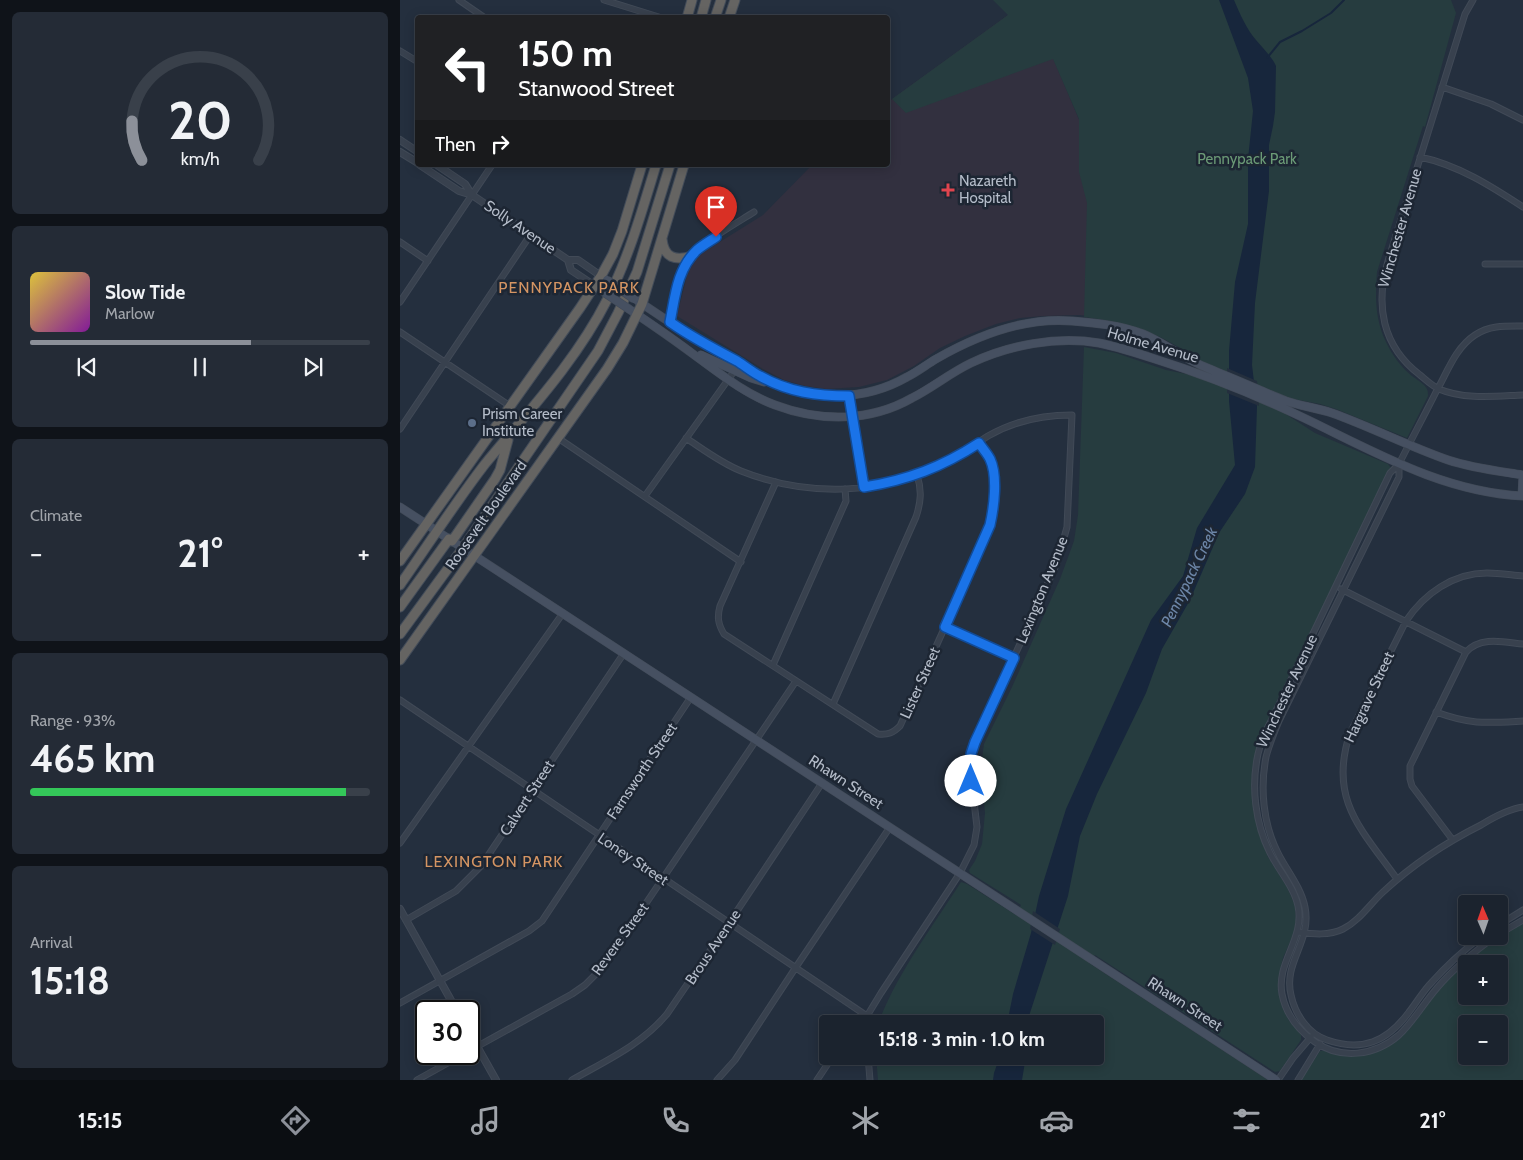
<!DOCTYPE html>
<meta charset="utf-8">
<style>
:root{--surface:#1b232e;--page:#242b36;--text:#f1f3f6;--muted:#a0a4aa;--line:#39404a;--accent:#8c9099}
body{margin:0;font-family:Cabin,sans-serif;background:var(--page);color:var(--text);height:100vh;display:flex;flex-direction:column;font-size:19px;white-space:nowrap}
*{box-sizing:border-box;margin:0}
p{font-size:16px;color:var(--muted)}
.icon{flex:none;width:28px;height:28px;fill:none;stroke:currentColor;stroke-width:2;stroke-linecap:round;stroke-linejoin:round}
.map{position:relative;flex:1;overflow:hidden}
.panel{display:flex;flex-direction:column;gap:12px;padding:12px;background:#0f1319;width:400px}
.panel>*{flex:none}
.banner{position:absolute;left:15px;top:15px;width:475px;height:152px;border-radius:5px;box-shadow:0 2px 12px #0003,0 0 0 1px var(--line);background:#202124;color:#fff;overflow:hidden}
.needle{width:32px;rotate:358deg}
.tools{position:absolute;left:1058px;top:895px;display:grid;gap:10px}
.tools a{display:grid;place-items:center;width:50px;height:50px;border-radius:5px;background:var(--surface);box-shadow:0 2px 12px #0003,0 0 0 1px var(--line);font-size:25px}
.speed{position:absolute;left:15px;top:1000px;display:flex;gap:10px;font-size:25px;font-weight:700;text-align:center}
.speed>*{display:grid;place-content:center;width:65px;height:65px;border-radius:50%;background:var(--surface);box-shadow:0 2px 12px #0003,0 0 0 1px var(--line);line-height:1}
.speed .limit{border:2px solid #111;border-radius:8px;background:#fff;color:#111}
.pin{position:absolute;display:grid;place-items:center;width:42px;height:42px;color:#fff;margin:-51px -21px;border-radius:50% 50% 50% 0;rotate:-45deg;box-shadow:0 0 5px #0007}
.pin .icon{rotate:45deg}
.me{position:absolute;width:55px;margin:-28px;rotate:0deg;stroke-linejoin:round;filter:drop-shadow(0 0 4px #0008)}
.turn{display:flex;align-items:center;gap:18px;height:105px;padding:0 20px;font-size:22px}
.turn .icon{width:65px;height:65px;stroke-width:2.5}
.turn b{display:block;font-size:35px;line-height:42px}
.then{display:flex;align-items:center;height:48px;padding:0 20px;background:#0003;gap:10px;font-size:19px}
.big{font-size:38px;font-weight:700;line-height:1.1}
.panel .widget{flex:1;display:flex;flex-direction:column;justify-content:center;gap:8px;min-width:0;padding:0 18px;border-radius:8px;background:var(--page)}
.panel .dial{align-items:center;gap:0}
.dial svg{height:130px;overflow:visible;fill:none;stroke:var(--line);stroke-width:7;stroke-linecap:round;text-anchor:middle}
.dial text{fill:var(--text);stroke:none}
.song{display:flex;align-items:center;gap:15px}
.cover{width:60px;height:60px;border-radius:8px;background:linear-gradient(135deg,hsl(50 70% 55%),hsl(290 70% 35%))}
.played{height:5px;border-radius:2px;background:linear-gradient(90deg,var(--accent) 65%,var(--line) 65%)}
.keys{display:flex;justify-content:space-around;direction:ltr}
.heat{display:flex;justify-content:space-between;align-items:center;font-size:28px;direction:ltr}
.charge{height:8px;border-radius:4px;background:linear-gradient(90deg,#34c759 93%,var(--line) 0)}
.trip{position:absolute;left:419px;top:1015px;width:285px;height:50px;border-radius:5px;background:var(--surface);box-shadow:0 2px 12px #0003,0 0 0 1px var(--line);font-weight:700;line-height:50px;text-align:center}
.tab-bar{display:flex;height:80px;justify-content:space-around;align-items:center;background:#0b0e12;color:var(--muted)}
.tab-bar .icon{width:35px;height:35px}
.tab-bar .current{color:var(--accent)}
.tab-bar b{font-size:22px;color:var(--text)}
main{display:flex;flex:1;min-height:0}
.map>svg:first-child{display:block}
.medical{fill:#32303f}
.green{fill:#263c3f;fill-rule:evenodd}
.water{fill:#17263c}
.pier{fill:#242f3e}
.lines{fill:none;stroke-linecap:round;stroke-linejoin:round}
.stream{stroke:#17263c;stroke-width:2}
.minor-casing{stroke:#414a57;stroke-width:7}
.tertiary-casing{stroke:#414a57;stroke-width:8}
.secondary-casing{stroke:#414a57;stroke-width:9}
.trunk-casing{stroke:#434c59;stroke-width:11}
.minor{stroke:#38414e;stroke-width:5}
.tertiary{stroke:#38414e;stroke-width:6}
.secondary{stroke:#465061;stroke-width:8}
.trunk{stroke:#656462;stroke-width:9}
.secondary-bridge-casing{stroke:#414a57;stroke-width:9;stroke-linecap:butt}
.secondary-bridge{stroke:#465061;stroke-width:8}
.route-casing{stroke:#114b97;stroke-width:12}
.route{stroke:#1a73e8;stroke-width:9}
.health-dot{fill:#e0444e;stroke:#1d2633;stroke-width:2}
.service-dot{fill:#5c6f8a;stroke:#1d2633;stroke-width:2}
.labels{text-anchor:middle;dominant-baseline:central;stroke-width:5;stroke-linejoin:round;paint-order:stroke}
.park-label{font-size:15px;fill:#6b9a76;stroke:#1d2633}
.poi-label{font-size:15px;fill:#b4bcc9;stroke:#1d2633;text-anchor:start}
.street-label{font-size:15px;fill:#b4bcc9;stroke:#1d2633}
.neighbourhood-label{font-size:16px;letter-spacing:1px;fill:#d59563;stroke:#1d2633}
.water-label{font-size:16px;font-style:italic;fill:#6d86a8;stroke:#1d2633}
</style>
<main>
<section class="panel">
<div class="widget dial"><svg viewBox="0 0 100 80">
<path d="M14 69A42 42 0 1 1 86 69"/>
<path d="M14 69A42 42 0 0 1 8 45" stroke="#8c9099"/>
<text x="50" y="56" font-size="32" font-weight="700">20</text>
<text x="50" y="72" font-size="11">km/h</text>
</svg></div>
<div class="widget">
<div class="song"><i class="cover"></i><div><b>Slow Tide</b><p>Marlow</p></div></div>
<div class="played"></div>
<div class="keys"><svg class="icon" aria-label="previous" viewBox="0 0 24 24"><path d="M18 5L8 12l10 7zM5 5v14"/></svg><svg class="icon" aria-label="pause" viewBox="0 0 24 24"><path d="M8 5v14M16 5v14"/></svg><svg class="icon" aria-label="next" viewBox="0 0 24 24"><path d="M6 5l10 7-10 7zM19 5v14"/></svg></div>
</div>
<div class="widget"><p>Climate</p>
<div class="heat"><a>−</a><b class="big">21°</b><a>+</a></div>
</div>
<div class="widget"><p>Range · 93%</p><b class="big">465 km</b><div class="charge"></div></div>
<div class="widget"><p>Arrival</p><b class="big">15:18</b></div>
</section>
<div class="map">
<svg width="1123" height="1080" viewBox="0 0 1123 1080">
<rect width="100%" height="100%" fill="#242f3e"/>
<path class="medical" d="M 608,15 L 653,58 L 724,226 L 707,318 L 680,315 L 643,316 L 620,318 L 596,324 L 565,336 L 540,348 L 514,366 L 487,380 L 459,387 L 426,389 L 405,386 L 384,380 L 363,369 L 277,316 L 288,271 L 299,255 L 363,215 L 412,165 L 488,165 L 488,102 Z"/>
<path class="green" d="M 593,0 L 1051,0 L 1056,13 L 1025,127 L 1023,126 L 977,272 C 975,297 975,319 986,342 C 992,355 1001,367 1012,376 C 1016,379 1021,382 1024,385 C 1028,389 1028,392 1028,396 L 1007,438 L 936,409 L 920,404 L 893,399 L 881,411 L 915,433 L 988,464 L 991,468 L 879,696 L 859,741 L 853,768 L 853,798 L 858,830 L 868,857 L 887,887 L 895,905 L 896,920 L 894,933 L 883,958 L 878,981 L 879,995 L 883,1009 L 888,1019 L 901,1035 L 901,1040 L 880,1071 L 875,1072 L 695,955 L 689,963 L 868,1080 L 478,1080 L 476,1056 L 695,1056 L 695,1024 L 478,1024 C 496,975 533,926 561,882 L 567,884 L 616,915 L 621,905 L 570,873 L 569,870 L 575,861 L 582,844 L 585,813 L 581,766 L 584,744 L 612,687 L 660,579 L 674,541 L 678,515 L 684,347 L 716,353 L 766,370 L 791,375 L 800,361 C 760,333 732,323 684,317 L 687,203 L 679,172 L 679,119 L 653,59 L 506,113 L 492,99 L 608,15 Z
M 1123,922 L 1123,1080 L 901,1080 L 920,1051 C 926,1050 934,1054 942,1055 C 955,1058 970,1054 983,1049 C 1009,1039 1026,1003 1045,983 C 1067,958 1094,939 1123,922 ZM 1066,964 L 1099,964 L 1099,996 L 1066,996 ZM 1066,1024 L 1099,1024 L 1099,1056 L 1066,1056 Z"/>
<path class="water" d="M 819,0 L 834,0 C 840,14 846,28 856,40 C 862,47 872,57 876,66 L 875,112 L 873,126 L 869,145 L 869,191 L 855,303 L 852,365 L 857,407 L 855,467 L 845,494 L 819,533 L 790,600 L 762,649 L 746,693 L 697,794 L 680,836 L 668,896 L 629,1016 L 629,1024 L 607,1024 L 613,994 L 631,933 L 639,896 L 666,809 L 751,620 L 783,576 L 797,528 L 835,465 L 829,401 L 829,351 L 835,282 L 848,224 L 848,159 L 853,111 L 848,78 Z
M 600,1056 L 626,1056 L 622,1080 L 593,1080 L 594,1073 Z"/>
<path class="pier" d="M 827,368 L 857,381 L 859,406 L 827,393 Z
M 633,911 L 660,929 L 655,945 L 630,929 Z"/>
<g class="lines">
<path class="stream" d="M 867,58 L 880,42 L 902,31 L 931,13 L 944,0"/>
<defs>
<path id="minor" d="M 59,0 L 85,18
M 204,0 L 262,18
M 1073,0 L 1065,14 L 988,261 C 975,305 982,346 1020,375 C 1026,380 1032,386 1039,389 C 1064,400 1097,396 1123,395
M 0,51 L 18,62
M 1042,87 L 1091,104 L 1123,120
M 1020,157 C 1058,165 1091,186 1123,207
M 0,242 L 28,261
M 1085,264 L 1123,264
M 0,302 L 92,165
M 270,323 C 274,306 275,286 282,270 C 294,246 332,226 354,212
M 0,332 L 110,406
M 449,396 L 464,487
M 0,429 L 131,234
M 158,438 L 341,562
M 286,438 C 304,450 321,463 341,471 C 409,498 486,495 550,461 C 564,453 575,444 588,436 C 614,421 642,415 672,415 L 667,527 L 657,563 L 575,742 L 571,754 L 570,768 L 577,827 L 574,845 L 560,873 L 481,993 L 467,1016 L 467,1024
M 999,465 L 999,477 L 879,721 C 874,733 869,745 866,757 C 860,788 863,824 878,853 C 887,871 901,887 905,907 C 912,942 883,962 891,995 C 895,1014 908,1034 927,1040 C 962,1052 987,1042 1009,1012 C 1017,1002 1023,991 1032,982 C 1047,965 1064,950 1082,936
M 376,482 L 320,606 C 317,617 318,624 324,634 L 478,734 C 488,735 493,733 500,726 L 591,525 C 594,507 598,476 590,459 C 587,453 582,448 579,443
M 245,496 L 340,363
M 941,589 L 1066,652 C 1081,636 1103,642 1123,644
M 545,627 L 614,658
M 373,665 L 446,501 L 445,489
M 0,700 L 467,1016 L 460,1024
M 433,704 L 516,517 C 521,502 522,490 517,475
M 1036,712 C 1071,725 1087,723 1123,721
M 1052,839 L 1012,786 L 1010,779 L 1010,766 L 1066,652
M 0,843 L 163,613
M 997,879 C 961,829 928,799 950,733 L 1006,621 C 1024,594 1053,573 1087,573 C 1099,573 1111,575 1123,576
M 6,920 L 56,891 L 81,866 L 224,653
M 1099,925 L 1123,910
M 898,932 C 913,934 929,936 943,929 C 959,921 970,904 983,892 C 1012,865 1045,843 1081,825 C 1094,817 1108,809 1123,807
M 1099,934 L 1123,920
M 1096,936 C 1075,951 1054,968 1037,988 C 1024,1003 1013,1022 999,1035 C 975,1056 941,1060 915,1042 C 898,1030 886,1015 882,994 C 876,962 905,939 898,906 C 894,887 879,871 870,853 C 855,823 851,786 858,754 C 861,741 866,730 872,719 L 990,473 L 999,464 C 1011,440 1024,416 1036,392 C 1047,373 1055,348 1075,335 C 1090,325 1106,326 1123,326
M 0,1003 L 129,931 L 142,921 L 291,697
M 69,1051 L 172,994 L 185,985 L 203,967 L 396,681
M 468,1056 L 470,1080
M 17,1080 L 64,1054
M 172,1080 C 207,1060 241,1045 267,1014 L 329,923 L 422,783
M 317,1080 L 335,1060 L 396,967 L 490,827
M 417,1080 L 433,1056
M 878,1080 L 893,1058 L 911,1037
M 898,1080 L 920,1044"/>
<path id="tertiary" d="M 0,140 L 18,152
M 0,152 L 18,163
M 20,165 L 59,191 L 72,195
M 37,165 L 65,184 L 72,195 L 168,260 L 178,260 L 201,276
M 168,260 L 171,270 L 195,286
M 0,909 L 57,1011
M 69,1032 L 96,1080"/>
<path id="secondary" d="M 238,301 C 270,323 302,343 336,361 C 347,367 357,375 369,381 C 413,402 465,401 507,377 C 517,372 526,365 536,359 C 576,336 625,317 672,321 C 696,323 720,325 743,334 C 758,340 770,349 785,357 C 796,364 808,368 819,373 C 842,382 863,392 886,401 C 901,406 917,408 932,413 C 971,427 1008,446 1048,460 C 1072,468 1098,471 1123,475
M 229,309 C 251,324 272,338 293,354 C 319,373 345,394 375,405 C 420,422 470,422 512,398 C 532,388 550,373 571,363 C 609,345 656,336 699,343 C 718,347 737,353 755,359 C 806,375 856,395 904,418 C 975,452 1043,492 1123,496
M 301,355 L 351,378 L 364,382
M 1122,496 L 1123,475
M 0,507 L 876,1080"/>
<path id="trunk" d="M 287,18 L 292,0
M 301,18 L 306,0
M 315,18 L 321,0
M 329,18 L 335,0
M 262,239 C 264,258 275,261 292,256
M 52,541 L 95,479 L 100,470 L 108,440
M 0,561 L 180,308 L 201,276 L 213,254 L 222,231 L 242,165
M 0,585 C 28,545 55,503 85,464 C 128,412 176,361 207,300 C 229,257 242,211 256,165
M 0,607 L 49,539
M 0,634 L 63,548 L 198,351 L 218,313 L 237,272 L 270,165
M 0,660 L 207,369 L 223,343 L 242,304 L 284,165"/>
</defs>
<use href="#minor" class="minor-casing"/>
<use href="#tertiary" class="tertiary-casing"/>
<use href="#secondary" class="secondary-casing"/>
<use href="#trunk" class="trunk-casing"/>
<use href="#minor" class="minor"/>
<use href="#tertiary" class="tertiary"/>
<use href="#secondary" class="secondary"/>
<use href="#trunk" class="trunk"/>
<defs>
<path id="secondary-bridge" d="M 207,280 L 234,299
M 202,291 L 229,309"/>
</defs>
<use href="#secondary-bridge" class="secondary-bridge-casing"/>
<use href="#secondary-bridge" class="secondary-bridge"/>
</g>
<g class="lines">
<defs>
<path id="route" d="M 316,237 C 310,241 303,245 297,250 C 277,269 275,297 270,322 C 291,337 314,349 337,361 C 345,366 352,372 360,376 C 388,392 417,396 449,396 L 464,487 C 508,480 542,467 579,443 C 582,448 587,453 590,459 C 598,476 594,507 590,525 L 545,627 L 614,658 L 575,742 L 571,754 L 571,781"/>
</defs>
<use href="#route" class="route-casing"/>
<use href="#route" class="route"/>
</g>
<path class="health-dot" d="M545.5 182.5h5v5h5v5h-5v5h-5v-5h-5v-5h5z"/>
<circle class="service-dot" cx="72" cy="423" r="5"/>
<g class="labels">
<g class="park-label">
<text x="847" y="159">Pennypack Park</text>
</g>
<g class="poi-label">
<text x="559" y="181">Nazareth<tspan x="559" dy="17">Hospital</tspan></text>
<text x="82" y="414">Prism Career<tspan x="82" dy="17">Institute</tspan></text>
</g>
<g class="street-label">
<text transform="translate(120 227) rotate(34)">Solly Avenue</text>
<text transform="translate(1000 228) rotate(-74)">Winchester Avenue</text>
<text transform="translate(753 345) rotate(16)">Holme Avenue</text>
<text transform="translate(86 515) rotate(-55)">Roosevelt Boulevard</text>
<text transform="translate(642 590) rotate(-68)">Lexington Avenue</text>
<text transform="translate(520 683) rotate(-66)">Lister Street</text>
<text transform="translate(887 691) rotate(-65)">Winchester Avenue</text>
<text transform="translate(969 697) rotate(-65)">Hargrave Street</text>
<text transform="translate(242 771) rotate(-56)">Farnsworth Street</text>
<text transform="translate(446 782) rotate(33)">Rhawn Street</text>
<text transform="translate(127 798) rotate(-57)">Calvert Street</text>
<text transform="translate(233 859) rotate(34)">Loney Street</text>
<text transform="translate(220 939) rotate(-54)">Revere Street</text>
<text transform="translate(313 947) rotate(-56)">Brous Avenue</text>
<text transform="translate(785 1004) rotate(33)">Rhawn Street</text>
</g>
<g class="neighbourhood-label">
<text x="169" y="287">PENNYPACK PARK</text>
<text x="94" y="861">LEXINGTON PARK</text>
</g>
<g class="water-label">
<text transform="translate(789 577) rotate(-64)">Pennypack Creek</text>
</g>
</g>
</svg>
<div class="tools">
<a><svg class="needle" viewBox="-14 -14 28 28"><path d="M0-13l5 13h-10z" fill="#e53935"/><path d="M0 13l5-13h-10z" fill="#a0a4aa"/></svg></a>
<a>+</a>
<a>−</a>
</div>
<div class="speed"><div class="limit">30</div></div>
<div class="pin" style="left:316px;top:237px;background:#d93025"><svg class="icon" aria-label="arrive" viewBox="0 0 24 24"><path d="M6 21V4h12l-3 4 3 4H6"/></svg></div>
<svg class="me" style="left:571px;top:781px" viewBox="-20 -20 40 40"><circle r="19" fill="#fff"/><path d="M0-13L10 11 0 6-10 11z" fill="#1a73e8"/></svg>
<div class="trip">15:18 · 3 min · 1.0 km</div>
<div class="banner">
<div class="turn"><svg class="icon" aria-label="left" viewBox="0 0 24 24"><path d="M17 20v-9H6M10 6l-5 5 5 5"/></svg><div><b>150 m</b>Stanwood Street</div></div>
<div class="then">Then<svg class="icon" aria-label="right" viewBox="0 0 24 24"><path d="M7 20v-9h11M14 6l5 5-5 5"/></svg></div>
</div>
</div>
</main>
<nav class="tab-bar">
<b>15:15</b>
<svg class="icon current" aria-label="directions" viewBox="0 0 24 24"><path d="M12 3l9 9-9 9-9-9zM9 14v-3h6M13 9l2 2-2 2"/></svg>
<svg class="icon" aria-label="music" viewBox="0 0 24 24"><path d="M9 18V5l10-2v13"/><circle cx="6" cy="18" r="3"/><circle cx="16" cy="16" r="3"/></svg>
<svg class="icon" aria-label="phone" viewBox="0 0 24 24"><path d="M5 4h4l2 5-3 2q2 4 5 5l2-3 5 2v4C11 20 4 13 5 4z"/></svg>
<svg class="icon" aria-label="climate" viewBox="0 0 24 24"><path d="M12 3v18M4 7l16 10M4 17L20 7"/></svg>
<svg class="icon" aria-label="car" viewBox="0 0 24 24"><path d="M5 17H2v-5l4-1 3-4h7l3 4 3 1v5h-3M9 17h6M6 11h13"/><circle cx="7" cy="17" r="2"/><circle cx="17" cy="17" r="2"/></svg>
<svg class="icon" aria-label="filters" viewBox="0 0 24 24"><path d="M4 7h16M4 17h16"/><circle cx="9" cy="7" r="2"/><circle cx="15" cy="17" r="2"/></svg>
<b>21°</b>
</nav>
